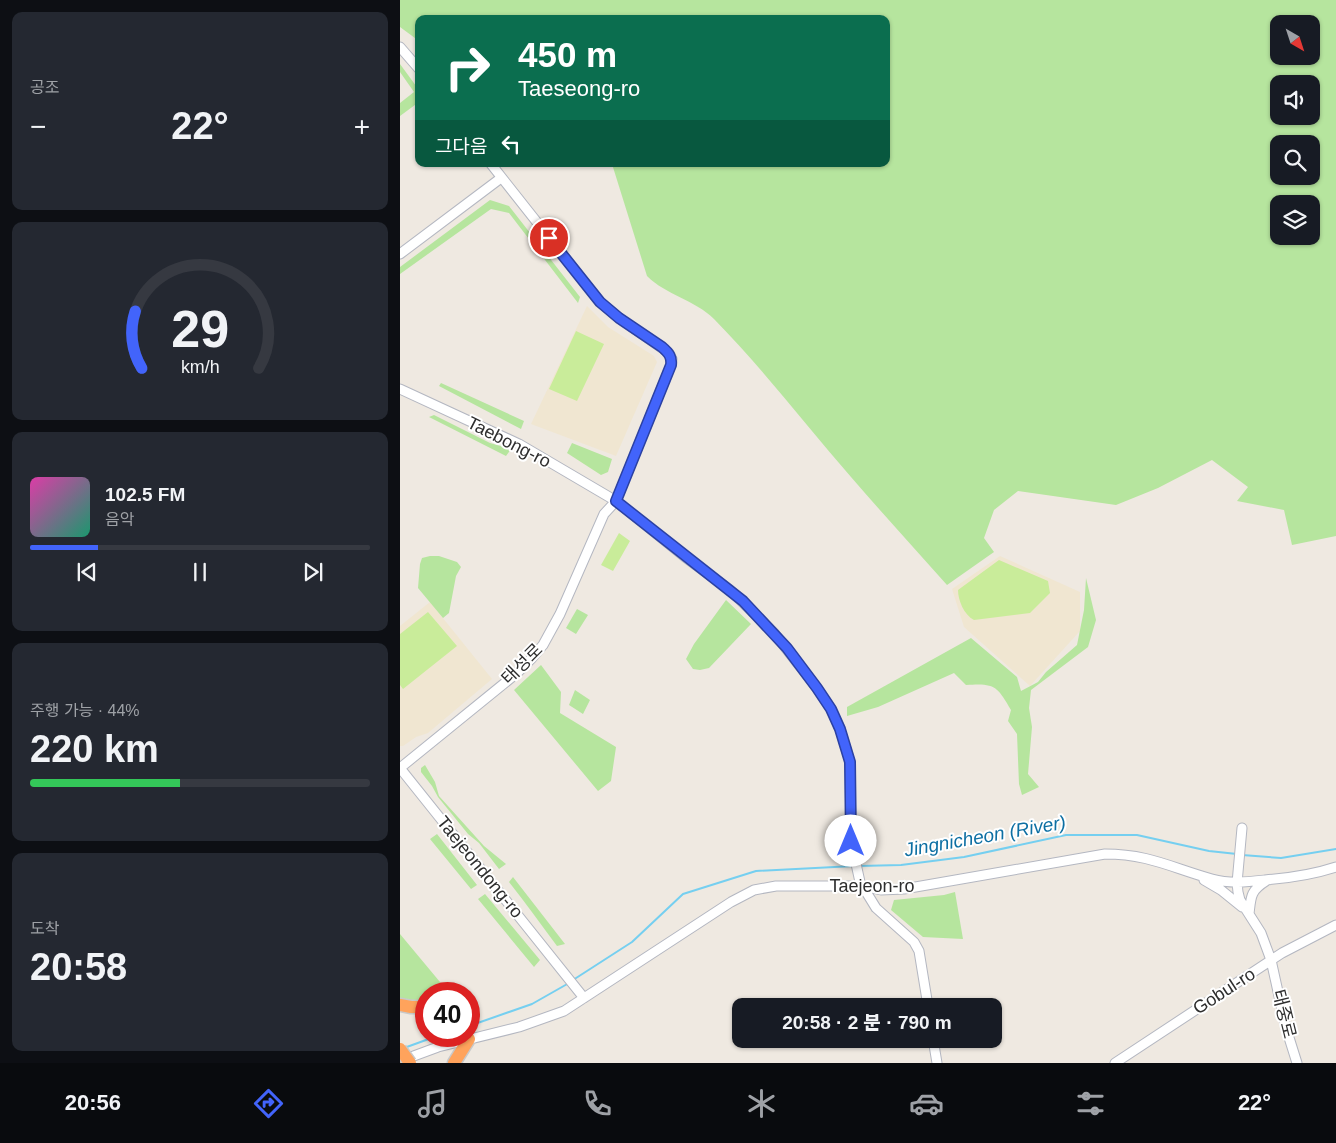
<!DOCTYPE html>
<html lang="ko">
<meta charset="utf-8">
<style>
:root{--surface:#171b24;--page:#242831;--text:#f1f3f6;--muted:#9ea1a6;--line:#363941;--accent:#4264fb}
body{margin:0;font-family:Helvetica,"Noto Sans KR",sans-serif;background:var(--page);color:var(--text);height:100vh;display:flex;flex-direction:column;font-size:19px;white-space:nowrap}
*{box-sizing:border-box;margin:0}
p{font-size:16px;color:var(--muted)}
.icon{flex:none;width:28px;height:28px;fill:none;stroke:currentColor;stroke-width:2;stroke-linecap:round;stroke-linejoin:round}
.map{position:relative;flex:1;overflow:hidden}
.panel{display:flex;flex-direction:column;gap:12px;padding:12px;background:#0d0f14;width:400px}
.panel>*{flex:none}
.top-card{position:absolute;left:15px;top:15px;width:475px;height:152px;border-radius:10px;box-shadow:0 1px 4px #0004;background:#0b6e4f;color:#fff;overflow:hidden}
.needle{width:32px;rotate:141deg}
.fabs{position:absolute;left:870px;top:15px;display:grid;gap:10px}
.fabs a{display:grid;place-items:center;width:50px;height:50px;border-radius:10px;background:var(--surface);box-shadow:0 1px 4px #0004;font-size:25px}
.speed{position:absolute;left:15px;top:982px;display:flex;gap:10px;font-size:25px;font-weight:700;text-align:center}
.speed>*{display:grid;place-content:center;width:65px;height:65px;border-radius:50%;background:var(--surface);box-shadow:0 1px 4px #0004;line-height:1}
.speed .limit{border:8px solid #d22;background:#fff;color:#111}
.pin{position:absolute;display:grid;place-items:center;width:42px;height:42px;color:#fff;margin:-21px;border:2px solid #fff;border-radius:50%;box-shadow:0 1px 5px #0007}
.me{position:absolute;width:55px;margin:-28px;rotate:0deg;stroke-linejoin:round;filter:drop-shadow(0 0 4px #0008)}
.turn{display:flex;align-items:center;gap:18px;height:105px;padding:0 20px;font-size:22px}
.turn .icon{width:65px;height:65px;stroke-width:2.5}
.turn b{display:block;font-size:35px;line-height:42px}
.then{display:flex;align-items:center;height:48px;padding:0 20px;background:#0003;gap:10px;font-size:19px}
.big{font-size:38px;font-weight:800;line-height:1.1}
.panel .card{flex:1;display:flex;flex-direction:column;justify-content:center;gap:8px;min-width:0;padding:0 18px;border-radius:10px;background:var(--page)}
.panel .dial{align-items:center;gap:0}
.dial svg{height:130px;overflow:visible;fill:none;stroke:var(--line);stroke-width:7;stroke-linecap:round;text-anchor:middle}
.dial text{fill:var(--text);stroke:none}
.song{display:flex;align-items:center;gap:15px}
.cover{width:60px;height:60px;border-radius:8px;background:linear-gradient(135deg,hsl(320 70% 55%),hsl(160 70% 35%))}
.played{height:5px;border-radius:2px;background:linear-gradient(90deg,var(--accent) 20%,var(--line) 20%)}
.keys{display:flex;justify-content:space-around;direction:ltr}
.heat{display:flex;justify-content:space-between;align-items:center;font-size:28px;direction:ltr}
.charge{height:8px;border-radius:4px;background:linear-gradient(90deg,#34c759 44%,var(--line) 0)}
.trip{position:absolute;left:332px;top:998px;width:270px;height:50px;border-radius:10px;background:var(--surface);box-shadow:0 1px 4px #0004;font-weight:800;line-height:50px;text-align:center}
.dock{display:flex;height:80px;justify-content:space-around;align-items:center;background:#090b0e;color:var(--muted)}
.dock .icon{width:35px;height:35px}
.dock .on{color:var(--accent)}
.dock b{font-size:22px;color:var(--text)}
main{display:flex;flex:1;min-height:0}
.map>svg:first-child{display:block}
.education{fill:#f0e6d1}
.green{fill:#b6e59e;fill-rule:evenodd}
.pitch{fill:#c9ec9a}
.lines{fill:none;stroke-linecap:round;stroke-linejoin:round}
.stream{stroke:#75cff0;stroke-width:2}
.secondary-casing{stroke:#b4b7c1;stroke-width:11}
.highway-casing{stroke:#c9c9c9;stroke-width:15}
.secondary{stroke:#fff;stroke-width:9}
.highway{stroke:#ffa35c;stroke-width:12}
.highway-bridge-casing{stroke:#c9c9c9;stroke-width:15;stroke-linecap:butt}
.highway-bridge{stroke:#ffa35c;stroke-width:12}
.route-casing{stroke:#2b41a3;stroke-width:12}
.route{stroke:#4264fb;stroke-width:9}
.labels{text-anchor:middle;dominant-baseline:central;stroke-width:4;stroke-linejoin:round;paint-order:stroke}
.street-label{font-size:18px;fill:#2e2e2e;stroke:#fff}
.water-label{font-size:19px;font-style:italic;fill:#0d6fa3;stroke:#fff}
</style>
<main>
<section class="panel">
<div class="card"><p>공조</p>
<div class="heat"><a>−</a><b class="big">22°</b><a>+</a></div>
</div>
<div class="card dial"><svg viewBox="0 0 100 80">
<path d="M14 69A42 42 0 1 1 86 69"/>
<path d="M14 69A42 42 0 0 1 10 34" stroke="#4264fb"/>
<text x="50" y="56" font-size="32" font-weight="700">29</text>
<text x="50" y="72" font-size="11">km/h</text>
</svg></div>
<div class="card">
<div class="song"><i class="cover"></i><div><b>102.5 FM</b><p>음악</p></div></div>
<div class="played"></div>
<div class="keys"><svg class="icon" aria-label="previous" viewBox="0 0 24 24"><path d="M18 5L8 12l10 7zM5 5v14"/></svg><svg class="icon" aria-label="pause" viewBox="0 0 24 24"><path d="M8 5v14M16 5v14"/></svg><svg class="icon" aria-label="next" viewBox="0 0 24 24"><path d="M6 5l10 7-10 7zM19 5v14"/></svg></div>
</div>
<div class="card"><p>주행 가능 · 44%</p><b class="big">220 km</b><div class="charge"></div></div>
<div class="card"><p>도착</p><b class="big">20:58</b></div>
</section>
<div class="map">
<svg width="936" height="1063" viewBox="0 0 936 1063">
<rect width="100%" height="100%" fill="#efe9e1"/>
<path class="education" d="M 187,306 L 208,327 L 254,356 L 257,362 L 216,456 L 131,424 Z
M 600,556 L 680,592 L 680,631 L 630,686 L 564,627 L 552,589 Z
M 30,602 L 92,679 L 28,733 L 16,737 L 3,746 L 0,746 L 0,626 Z"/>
<path class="green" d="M 0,0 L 936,0 L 936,536 L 892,545 L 884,510 L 837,501 L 848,487 L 812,460 L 758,488 L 716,505 L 618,491 L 594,510 L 584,538 L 594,552 L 547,585 C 515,549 482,513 451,477 C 405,424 363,369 314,319 C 295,300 266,295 247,276 L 212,164 L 486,164 L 486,19 L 19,19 L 19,41 L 0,27 ZM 879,24 L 911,24 L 911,56 L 879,56 ZM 879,84 L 911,84 L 911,116 L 879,116 ZM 879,144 L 911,144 L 911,176 L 879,176 ZM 879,204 L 911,204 L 911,236 L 879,236 Z
M 0,64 L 19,90 L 19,102 L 0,116 L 0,103 L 14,92 L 0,72 Z
M 90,200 L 109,206 L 180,297 L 178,303 L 109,213 L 91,209 L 0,274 L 0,267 Z
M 41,383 L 124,421 L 121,429 L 39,386 Z
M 34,415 L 90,443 L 111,449 L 106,456 L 29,417 Z
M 172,443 L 212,459 L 208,472 L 201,475 L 167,453 Z
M 39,556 L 57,562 L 61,567 L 56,576 L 49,613 L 43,618 L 18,588 L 20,564 L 22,558 L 30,556 Z
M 686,578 L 696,620 L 688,647 L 631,690 L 629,708 L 632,727 L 628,774 L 639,787 L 622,795 L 619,784 L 617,734 L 608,721 L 611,710 C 597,686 595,683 566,685 L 554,673 L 478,707 L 447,716 L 447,707 L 571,638 L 617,677 L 621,691 L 638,682 L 646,672 L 677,645 L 684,610 Z
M 326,600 L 351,624 L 309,668 L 300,670 L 293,669 L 286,659 L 294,644 Z
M 177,609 L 188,615 L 176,634 L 166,628 Z
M 141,665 L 161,692 L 160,713 L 216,747 L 211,781 L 198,791 L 114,690 Z
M 175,690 L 190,700 L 183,714 L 169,705 Z
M 25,765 L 35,782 L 39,796 L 84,846 L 106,864 L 99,869 L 79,843 L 68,834 L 38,797 L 32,786 L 21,772 L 21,768 Z
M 37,834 L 77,885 L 71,889 L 30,839 Z
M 113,877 L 165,944 L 157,946 C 141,925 126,903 109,882 Z
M 555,892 L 563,939 L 523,937 L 491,910 L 494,900 L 544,895 Z
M 85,894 L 140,960 L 134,967 L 78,899 Z
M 0,934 L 50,994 L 26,994 L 26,1003 L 2,1001 L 0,999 Z"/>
<path class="pitch" d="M 176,331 L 204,344 L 177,401 L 149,389 Z
M 219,533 L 230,541 L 213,571 L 201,565 Z
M 599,560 L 648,581 L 650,593 L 630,613 L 574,620 C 564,615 558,600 558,590 Z
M 28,612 L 57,646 L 3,689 L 0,685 L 0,634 Z"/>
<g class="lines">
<path class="stream" d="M 842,855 L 881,858 L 936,849
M 459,866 L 501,865 L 564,857 L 666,835 L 737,835 L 809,851 L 837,854
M 173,980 L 232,942 L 283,894 L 356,871 L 454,866
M 69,1026 L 132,1004 L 169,983
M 4,1048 L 37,1036"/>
<defs>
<path id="secondary" d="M 0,47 L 19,69
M 0,254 L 101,178
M 0,389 L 119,444 L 216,501 L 285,557 L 330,590 L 374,633 L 417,688 L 431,709 L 440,729 L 450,762 L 451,841 L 460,882 L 476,908 L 514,942 L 519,951 L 528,1006
M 0,768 L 117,673 L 132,658 L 143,645 L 160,614 L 204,514 L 216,501 L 271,365 L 272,359 L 269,353 L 219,318 L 200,302 L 91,164
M 0,768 L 184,998
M 842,828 L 837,883 L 838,892 L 840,900 L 861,933 L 871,960 L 886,1028 L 897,1063
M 804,880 L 821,890 L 842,907
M 849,914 C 851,897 850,891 866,881
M 533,1039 L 537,1063
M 3,1060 L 38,1047 L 119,1027 L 164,1011 L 331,902 L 354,890 L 376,886 L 463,886 L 481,890 L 504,889 L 705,854 C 749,854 772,868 812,879 C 830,884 847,882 865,880 C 890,878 912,875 936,867
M 715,1063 L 882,953 L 936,925"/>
<path id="highway" d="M 0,1005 L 11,1007 L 26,1007
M 0,1062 L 1,1063
M 54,1063 L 69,1039"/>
</defs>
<use href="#secondary" class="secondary-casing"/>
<use href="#highway" class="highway-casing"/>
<use href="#secondary" class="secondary"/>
<use href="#highway" class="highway"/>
<defs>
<path id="highway-bridge" d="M 0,1049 L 10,1063"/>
</defs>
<use href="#highway-bridge" class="highway-bridge-casing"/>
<use href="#highway-bridge" class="highway-bridge"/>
</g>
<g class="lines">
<defs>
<path id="route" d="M 149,238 L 200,302 L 219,318 L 262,347 C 269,353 272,357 271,365 L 216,501 L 343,601 L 387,648 L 417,688 L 431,709 L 440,729 L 450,762 L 451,841"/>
</defs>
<use href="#route" class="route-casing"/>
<use href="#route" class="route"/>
</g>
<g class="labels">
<g class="street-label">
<text transform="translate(109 442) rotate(27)">Taebong-ro</text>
<text transform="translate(122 664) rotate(-45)">태성로</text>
<text transform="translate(80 867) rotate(51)">Taejeondong-ro</text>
<text x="472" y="886">Taejeon-ro</text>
<text transform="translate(824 991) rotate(-33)">Gobul-ro</text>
<text transform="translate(884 1014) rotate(76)">태중로</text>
</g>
<g class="water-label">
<text transform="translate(585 836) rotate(-10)">Jingnicheon (River)</text>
</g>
</g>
</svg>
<div class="fabs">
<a><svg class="needle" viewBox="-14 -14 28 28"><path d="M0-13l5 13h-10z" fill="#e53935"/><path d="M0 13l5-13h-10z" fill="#9ea1a6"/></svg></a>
<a><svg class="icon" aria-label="sound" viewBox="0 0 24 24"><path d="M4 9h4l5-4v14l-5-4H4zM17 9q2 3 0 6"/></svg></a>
<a><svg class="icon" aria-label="search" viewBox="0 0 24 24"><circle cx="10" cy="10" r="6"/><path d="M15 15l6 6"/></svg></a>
<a><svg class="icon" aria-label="layers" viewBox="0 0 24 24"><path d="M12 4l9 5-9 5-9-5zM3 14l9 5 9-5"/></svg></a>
</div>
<div class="speed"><div class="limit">40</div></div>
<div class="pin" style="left:149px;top:238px;background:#d93025"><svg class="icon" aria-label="arrive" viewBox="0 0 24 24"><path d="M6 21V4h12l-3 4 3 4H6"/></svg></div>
<svg class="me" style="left:451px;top:841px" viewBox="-20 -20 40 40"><circle r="19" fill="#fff"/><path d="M0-13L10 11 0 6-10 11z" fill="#4264fb"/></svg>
<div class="trip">20:58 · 2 분 · 790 m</div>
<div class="top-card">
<div class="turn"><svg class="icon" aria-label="right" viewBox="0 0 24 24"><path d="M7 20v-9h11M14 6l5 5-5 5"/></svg><div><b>450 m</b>Taeseong-ro</div></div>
<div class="then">그다음<svg class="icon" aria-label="left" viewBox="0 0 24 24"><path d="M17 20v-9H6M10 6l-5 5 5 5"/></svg></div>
</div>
</div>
</main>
<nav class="dock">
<b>20:56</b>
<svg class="icon on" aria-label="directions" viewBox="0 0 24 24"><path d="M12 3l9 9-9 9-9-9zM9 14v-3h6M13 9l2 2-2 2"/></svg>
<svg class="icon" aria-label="music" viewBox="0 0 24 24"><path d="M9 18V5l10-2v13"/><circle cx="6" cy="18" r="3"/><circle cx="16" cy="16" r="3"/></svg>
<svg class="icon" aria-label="phone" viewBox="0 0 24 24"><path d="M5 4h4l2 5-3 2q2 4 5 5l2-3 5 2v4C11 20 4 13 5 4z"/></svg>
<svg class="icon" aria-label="climate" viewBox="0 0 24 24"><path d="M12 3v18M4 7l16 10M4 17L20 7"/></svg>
<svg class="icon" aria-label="car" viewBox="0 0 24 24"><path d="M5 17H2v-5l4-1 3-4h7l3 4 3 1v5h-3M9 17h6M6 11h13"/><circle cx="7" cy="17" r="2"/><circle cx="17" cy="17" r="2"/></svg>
<svg class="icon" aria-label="filters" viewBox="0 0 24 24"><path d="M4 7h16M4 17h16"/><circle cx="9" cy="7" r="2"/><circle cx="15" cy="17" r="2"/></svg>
<b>22°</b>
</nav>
